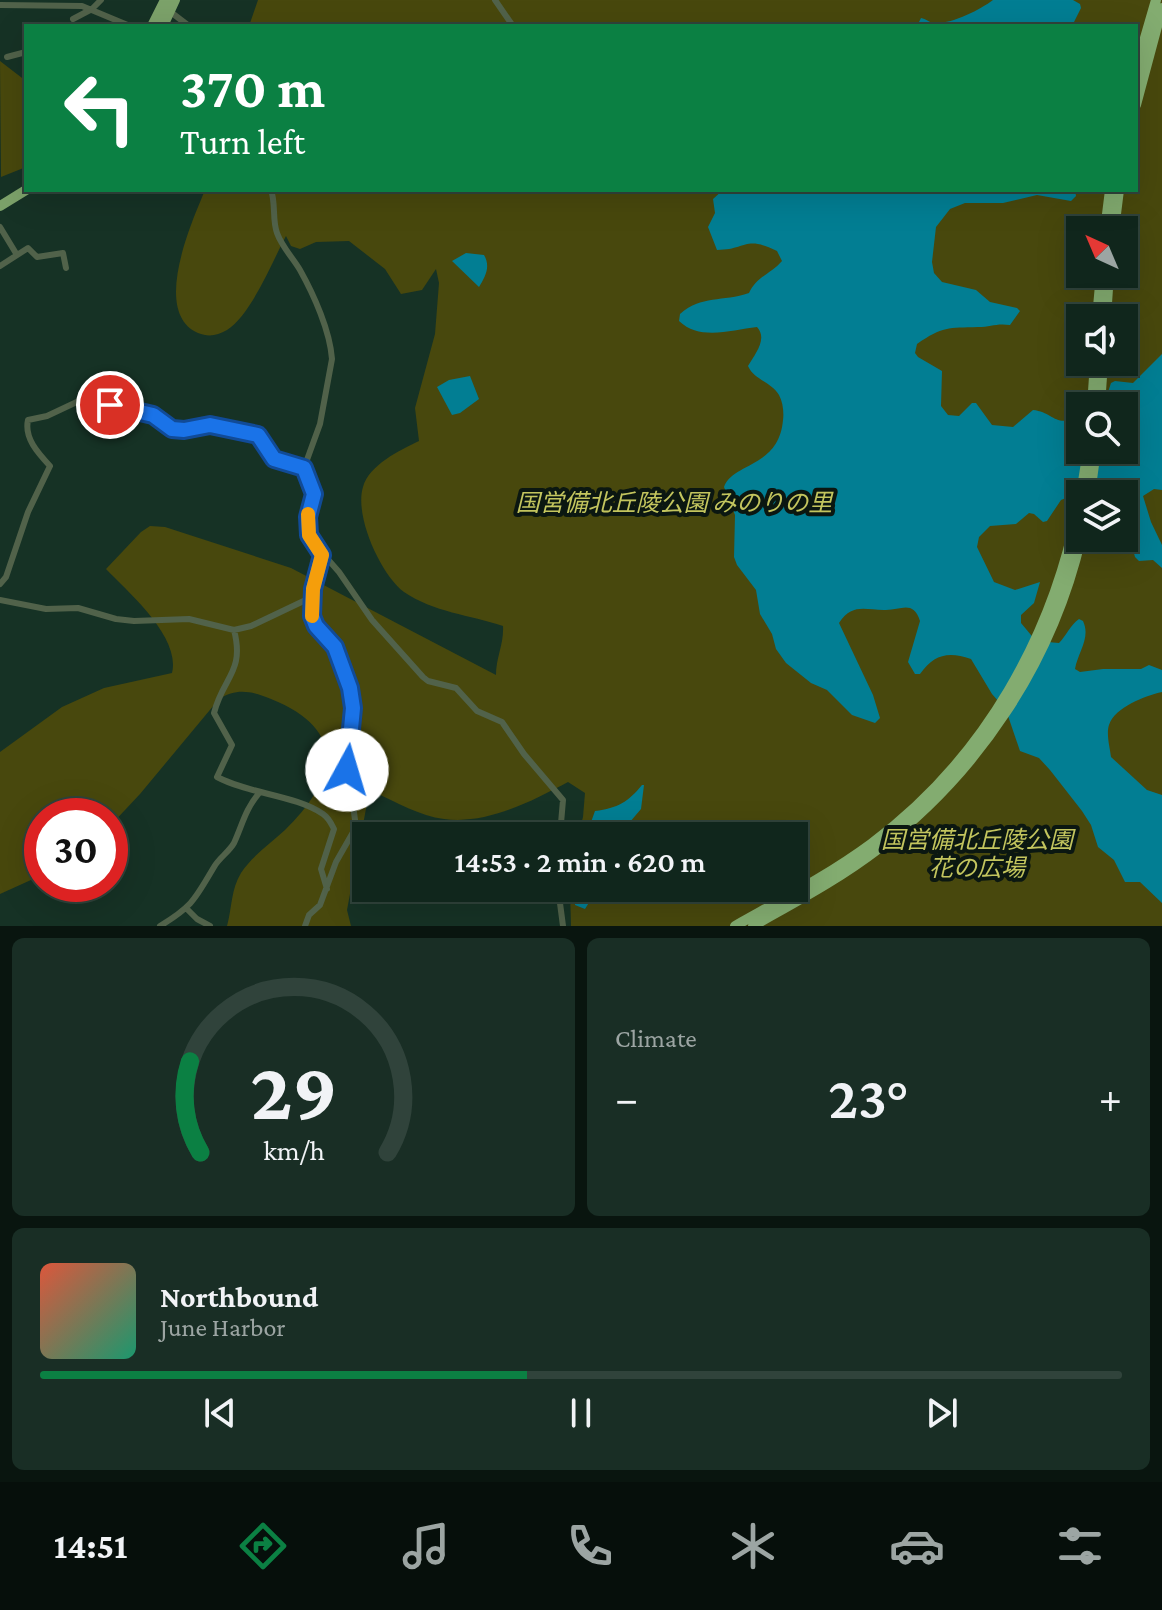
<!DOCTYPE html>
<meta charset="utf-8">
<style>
:root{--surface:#10261c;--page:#192e25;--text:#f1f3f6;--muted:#9ca5a3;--line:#30433b;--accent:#0b8043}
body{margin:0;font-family:"Crimson Pro","Noto Sans JP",serif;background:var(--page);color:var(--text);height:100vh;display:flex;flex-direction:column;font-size:30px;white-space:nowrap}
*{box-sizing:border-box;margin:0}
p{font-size:26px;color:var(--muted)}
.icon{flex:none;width:44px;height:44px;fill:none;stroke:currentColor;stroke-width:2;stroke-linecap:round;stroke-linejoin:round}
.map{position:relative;height:926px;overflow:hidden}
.sheet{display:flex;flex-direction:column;gap:12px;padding:12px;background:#09150f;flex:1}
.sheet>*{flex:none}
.banner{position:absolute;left:24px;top:24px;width:1114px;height:168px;border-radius:0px;box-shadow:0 8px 32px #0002,0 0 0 2px var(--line);background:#0b8043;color:#fff;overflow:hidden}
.needle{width:52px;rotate:316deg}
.tools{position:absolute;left:1066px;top:216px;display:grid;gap:16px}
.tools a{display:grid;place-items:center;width:72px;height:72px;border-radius:0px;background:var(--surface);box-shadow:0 8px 32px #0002,0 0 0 2px var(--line);font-size:40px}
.speed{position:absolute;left:24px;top:798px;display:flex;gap:16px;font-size:40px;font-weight:700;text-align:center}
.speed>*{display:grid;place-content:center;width:104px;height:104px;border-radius:50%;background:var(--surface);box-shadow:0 8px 32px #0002,0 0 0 2px var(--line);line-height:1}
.speed .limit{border:12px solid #d22;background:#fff;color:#111}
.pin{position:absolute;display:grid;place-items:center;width:68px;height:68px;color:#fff;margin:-34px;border:4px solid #fff;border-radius:50%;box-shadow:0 2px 8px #0007}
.me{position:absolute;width:88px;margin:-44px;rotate:6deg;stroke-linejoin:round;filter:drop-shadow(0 0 6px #0008)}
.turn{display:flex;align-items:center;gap:28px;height:168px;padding:0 24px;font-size:36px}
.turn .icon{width:104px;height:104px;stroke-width:2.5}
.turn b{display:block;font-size:56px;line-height:68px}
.big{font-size:60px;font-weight:600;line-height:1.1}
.sheet .tile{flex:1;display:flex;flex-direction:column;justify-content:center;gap:12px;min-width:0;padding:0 28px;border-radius:12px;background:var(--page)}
.sheet .dial{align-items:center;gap:0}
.dial svg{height:208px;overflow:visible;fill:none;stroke:var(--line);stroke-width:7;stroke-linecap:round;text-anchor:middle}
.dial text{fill:var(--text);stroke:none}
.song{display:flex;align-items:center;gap:24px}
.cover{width:96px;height:96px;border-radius:12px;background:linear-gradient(135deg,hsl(10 70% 55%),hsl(160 70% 35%))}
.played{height:8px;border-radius:4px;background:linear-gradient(90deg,var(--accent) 45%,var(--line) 45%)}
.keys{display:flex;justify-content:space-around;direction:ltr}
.heat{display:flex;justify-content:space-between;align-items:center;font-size:44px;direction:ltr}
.sheet .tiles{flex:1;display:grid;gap:12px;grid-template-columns:1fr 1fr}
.tile:last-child{grid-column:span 2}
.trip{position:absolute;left:352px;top:822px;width:456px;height:80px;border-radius:0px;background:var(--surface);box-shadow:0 8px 32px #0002,0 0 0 2px var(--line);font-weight:600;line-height:80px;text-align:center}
.dock{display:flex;height:128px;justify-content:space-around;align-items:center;background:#060f0b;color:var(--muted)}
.dock .icon{width:56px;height:56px}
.dock .active{color:var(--accent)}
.dock b{font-size:36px;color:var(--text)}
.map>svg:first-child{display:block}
.green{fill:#48480d;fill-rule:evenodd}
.water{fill:#027e93}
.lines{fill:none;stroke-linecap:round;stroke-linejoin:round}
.minor{stroke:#51624a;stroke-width:6}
.trunk{stroke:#7ca26a;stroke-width:10}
.motorway{stroke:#83ac70;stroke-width:10}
.route-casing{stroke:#114b97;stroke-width:20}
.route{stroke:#1a73e8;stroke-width:14}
.slow{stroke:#f59e0b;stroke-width:14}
.labels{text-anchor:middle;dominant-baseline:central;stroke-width:8;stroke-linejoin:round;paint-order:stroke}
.park-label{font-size:24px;font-style:italic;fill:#c3c55e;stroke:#0b1711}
</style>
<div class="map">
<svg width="1162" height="926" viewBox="0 0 1162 926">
<rect width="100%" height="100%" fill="#163225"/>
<path class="green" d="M 258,0 L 1162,0 L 1162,926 L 571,926 L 570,888 L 794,888 L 794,836 L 578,836 L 583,817 L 585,793 L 568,782 C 532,801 487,825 444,819 C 420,816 396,802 374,792 L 368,798 L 347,910 L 351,926 L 227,926 C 232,908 231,889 241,873 C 252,856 270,844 285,830 C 337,779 348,730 271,699 C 252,691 236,688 219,699 L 140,794 L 110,826 L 110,816 L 42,816 L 42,875 L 0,894 L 0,752 L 62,707 L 104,688 L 172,673 C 181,637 128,592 106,569 L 141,532 L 150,526 L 165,527 L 291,568 L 496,675 C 496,657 504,644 503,626 C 470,615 433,612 404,592 C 381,575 354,516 363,487 C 369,465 400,450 419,441 L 415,408 L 435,334 L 439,283 L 436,269 L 422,290 L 401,294 L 385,269 L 349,241 L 316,242 L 300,249 L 291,246 L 286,236 C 272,262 251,315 227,330 C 217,336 208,337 198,333 C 151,312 192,222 205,190 L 1136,190 L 1136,26 L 249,26 ZM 1080,230 L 1124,230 L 1124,274 L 1080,274 ZM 1080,318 L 1124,318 L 1124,362 L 1080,362 ZM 1080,406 L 1124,406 L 1124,450 L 1080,450 ZM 1080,494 L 1124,494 L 1124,538 L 1080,538 Z
M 0,61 L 26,81 L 26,167 L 1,177 Z"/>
<path class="water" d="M 993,0 L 1073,0 L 1080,4 L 1081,8 L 1073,24 L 1065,26 L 917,26 L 921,18 C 926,19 929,22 933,23 C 950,25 980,10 993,0 Z
M 723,190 L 1075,190 L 1076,196 L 1071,201 L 1037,195 L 1003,203 L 965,203 L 950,209 L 936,227 L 932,262 L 934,273 L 942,282 L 976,290 L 990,302 L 1017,308 L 1020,311 L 1010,325 C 996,323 991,327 978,327 C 948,328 943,326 917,344 L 915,353 L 918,357 L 942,371 L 941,406 L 948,415 L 959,416 L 972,403 L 976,403 L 992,425 L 1013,427 L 1033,410 C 1054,412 1055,429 1080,416 L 1080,450 L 1124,450 L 1124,406 L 1100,406 L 1104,404 L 1111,383 L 1115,381 L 1133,383 L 1162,354 L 1162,490 L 1154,489 L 1143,496 L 1151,522 L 1162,545 L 1162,568 L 1153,560 L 1139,561 L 1135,557 L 1131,542 L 1124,531 L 1124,494 L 1071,496 L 1061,500 L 1047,521 L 1043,522 L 1034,514 L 1029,513 L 1016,524 L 990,526 L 979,537 L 977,547 L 994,582 L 1015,590 L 1040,582 L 1034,603 L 1021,615 L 1021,623 L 1036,641 L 1059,643 C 1066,636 1071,624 1079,619 L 1083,621 C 1091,638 1078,652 1075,669 L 1080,672 L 1103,669 L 1141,669 L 1149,665 L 1162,670 L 1162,692 C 1145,696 1115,707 1109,725 C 1106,734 1110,748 1111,757 L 1147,790 L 1162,795 L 1162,903 L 1140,882 L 1125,882 L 1114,860 L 1098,847 L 1091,825 L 1082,811 L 1050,770 L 1039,758 L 1020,751 L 1006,710 L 992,694 L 971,659 C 947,651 934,655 920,674 L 915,674 L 908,662 L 920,621 C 913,599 900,611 884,610 C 865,610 852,603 839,623 L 873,695 L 880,718 L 875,723 L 852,715 L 827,690 L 811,683 L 786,663 L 776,649 L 772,634 L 760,614 L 756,590 L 737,565 L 734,557 L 735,515 L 724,487 C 733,462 779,468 783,420 C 784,413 783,402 779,395 C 772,382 754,380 748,366 C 755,354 768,339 757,327 C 731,330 700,341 679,321 L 680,314 C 701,295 723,302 749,293 C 757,276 771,274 782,261 L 777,251 C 744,235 747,250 717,250 L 708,227 L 715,213 L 713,199 Z
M 466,253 L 484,255 C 491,267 485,277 479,287 L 452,261 Z
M 470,376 L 479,399 L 460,413 L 452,415 L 437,387 L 449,380 Z
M 642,785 L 644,785 L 641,809 L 618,836 L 586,836 L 595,811 C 618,808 628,802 642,785 Z
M 576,888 L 598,888 L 585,909 L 575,905 Z"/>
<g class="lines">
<path class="minor" d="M 495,0 L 513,26
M 0,5 L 82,6 L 130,26
M 168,10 L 189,26
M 73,19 L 92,9 L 101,0
M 7,57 L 26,52
M 271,190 C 276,204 272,219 277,233 C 282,247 293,258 300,270 C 314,295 330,331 332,359 L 320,424 L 304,468
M 0,227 L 17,255
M 0,266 L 28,248 L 37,257 L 63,253 L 66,268
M 304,468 L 314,494 L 308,517 L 310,539 L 339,572 L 372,620 L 423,677 L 428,681 L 456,688 L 477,711 L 502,722 L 524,754 L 563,800 L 560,835
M 0,584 L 6,577 L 28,512 L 50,466 C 38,453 24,438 28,420 L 47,416 L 81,400 L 140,410 L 153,415 L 172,429 L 184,430 L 210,425 L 258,435 C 278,457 270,461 304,468
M 0,600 L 46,609 L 78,608 L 116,619 L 134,621 L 189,619 L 234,630 L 251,626 L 312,597
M 234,630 C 245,672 223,677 214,713 L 232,745 L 217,777 C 249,794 295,795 323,814 C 329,818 331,823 334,829 L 321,869 L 327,889
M 356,827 L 375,836
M 510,888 L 529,895 L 537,894 L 543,888
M 558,888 L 563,926
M 187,909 L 197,919 L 210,926
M 160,926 C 193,906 195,899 214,867 C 219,858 229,852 234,843 C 243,823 245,810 259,793
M 305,926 L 309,915 L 320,905 L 336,862 L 356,827 L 346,755 L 351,736 L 352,698 L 339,654 L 316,626 L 312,616 L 313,589 L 322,555"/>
<path class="trunk" d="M 152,26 L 165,0
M 163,26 L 175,0
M 0,206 L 26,190"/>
<path class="motorway" d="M 1136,69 L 1156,0
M 1136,105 L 1162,8
M 1105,230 L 1110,190
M 1114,230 L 1119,190
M 1097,318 L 1101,274
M 1106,318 L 1109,274
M 1092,406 L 1095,362
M 1100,406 L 1103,362
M 1081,494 L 1088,450
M 1090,494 L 1096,450
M 735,926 C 781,900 829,875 871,844 C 984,760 1055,635 1080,497
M 753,926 C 795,902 839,879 878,849 C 979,772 1052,662 1081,538"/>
</g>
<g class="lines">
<defs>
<path id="route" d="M 110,405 L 153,415 L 172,429 L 184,430 L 210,425 L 258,435 L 274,459 L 304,468 L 314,494 L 308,517 L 309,535 L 322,555 L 313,589 L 312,616 L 316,626 L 335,647 L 350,688 L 353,708 L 347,770"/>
</defs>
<use href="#route" class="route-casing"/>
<use href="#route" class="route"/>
<path class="slow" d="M 308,514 L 309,535 L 322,555 L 313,589 L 312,616"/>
</g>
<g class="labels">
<g class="park-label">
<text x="674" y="502">国営備北丘陵公園 みのりの里</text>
<text x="977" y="839">国営備北丘陵公園<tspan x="977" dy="28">花の広場</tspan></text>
</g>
</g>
</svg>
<div class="tools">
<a><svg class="needle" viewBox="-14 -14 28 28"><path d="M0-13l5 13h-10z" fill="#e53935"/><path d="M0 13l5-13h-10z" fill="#9ca5a3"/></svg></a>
<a><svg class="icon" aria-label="sound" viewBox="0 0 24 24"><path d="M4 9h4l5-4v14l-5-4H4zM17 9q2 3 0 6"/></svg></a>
<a><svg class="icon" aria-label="search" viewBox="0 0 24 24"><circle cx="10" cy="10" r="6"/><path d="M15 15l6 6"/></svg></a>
<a><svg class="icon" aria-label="layers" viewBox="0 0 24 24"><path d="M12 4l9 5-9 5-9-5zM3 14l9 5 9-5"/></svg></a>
</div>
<div class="speed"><div class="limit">30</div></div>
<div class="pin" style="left:110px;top:405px;background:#d93025"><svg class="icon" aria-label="arrive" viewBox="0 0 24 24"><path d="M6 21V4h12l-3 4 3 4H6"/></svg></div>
<svg class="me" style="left:347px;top:770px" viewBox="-20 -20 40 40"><circle r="19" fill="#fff"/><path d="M0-13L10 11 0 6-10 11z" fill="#1a73e8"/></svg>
<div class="trip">14:53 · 2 min · 620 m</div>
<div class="banner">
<div class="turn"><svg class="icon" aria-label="left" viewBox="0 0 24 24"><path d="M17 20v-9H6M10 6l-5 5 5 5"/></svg><div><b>370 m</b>Turn left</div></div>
</div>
</div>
<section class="sheet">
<div class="tiles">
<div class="tile dial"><svg viewBox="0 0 100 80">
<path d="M14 69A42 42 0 1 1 86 69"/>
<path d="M14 69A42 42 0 0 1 10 34" stroke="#0b8043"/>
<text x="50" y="56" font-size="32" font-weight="700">29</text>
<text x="50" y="72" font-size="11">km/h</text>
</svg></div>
<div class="tile"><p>Climate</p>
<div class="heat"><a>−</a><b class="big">23°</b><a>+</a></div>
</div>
<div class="tile">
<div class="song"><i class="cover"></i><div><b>Northbound</b><p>June Harbor</p></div></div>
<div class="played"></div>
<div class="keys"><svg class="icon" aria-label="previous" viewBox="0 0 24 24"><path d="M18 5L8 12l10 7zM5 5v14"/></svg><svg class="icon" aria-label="pause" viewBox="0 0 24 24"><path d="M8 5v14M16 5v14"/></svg><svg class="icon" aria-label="next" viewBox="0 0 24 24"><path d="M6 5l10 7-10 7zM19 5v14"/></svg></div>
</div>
</div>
</section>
<nav class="dock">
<b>14:51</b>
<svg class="icon active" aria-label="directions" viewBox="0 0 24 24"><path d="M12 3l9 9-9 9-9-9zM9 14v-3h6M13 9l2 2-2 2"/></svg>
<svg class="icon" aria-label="music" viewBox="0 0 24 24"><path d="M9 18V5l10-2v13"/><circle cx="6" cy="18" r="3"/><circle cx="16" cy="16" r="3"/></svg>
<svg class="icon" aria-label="phone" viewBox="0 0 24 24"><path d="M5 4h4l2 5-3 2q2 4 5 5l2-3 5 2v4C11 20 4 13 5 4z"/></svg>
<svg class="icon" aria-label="climate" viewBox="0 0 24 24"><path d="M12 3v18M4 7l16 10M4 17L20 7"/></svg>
<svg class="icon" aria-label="car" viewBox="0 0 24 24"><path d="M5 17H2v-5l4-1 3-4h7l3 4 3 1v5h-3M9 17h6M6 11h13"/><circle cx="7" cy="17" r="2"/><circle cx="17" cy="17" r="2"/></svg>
<svg class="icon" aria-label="filters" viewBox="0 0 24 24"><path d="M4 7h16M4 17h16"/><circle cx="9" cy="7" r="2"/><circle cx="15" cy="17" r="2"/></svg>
</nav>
